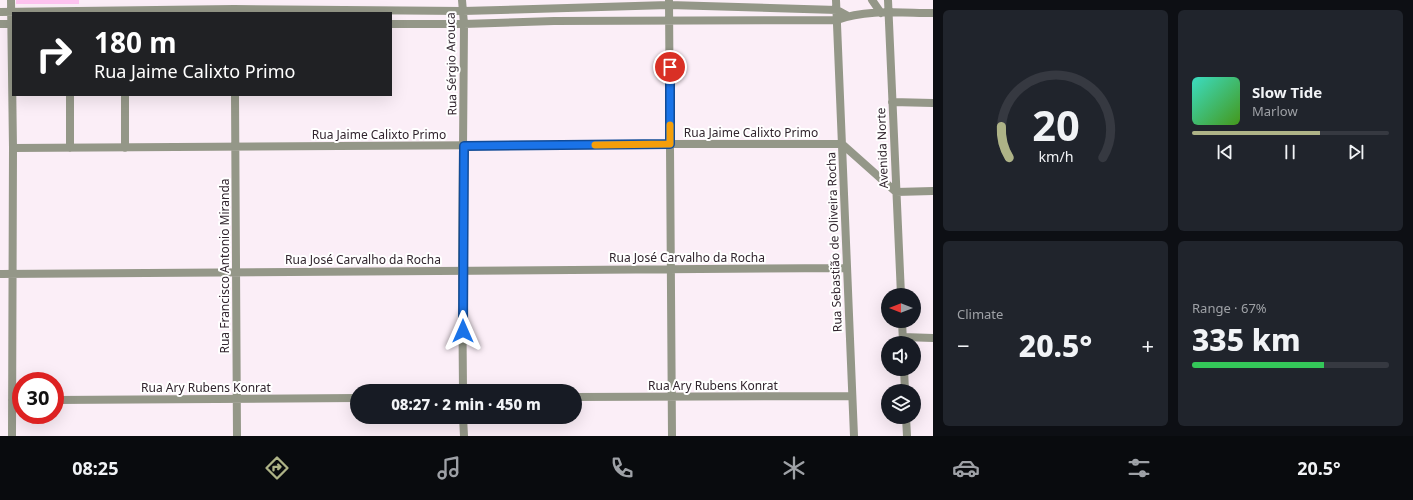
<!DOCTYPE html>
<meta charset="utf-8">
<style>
:root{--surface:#171b24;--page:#20242c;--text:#f1f3f6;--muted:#9ea1a6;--line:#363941;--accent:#aeb387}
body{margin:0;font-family:"Noto Sans",sans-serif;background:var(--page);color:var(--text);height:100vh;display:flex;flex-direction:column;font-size:15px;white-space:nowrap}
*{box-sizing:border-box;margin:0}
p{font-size:13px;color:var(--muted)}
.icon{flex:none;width:22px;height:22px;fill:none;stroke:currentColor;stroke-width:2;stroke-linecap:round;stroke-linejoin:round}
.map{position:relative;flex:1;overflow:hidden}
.details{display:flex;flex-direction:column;gap:10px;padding:10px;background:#0d0f14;width:480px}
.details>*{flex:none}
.banner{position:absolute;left:12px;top:12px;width:380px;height:84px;border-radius:0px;box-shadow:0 4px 16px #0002;background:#202124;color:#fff;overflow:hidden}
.needle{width:26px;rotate:270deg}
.buttons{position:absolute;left:881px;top:288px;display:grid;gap:8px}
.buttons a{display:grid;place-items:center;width:40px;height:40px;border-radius:50%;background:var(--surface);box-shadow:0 4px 16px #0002;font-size:20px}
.speed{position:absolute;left:12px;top:372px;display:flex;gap:8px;font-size:20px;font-weight:700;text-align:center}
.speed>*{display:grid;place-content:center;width:52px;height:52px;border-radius:50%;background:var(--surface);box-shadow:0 4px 16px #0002;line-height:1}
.speed .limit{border:6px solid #d22;background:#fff;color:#111}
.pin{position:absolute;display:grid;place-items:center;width:34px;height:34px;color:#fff;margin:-17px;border:2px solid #fff;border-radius:50%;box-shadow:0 1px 4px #0007}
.me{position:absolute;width:44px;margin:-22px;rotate:0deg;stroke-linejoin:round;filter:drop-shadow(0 0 3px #0008)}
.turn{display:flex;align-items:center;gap:14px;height:84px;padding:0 16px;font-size:18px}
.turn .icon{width:52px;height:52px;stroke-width:2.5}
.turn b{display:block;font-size:28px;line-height:34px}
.big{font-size:30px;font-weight:800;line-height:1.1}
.details .widget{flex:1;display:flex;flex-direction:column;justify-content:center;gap:6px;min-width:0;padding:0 14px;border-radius:6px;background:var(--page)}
.details .dial{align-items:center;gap:0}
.dial svg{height:104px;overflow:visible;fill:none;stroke:var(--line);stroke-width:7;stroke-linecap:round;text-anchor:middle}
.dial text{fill:var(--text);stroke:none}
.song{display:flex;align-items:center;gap:12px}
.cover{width:48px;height:48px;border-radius:6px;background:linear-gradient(135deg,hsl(170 70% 55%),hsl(100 70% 35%))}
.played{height:4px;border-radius:2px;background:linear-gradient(90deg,var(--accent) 65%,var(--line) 65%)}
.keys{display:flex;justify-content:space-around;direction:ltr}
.heat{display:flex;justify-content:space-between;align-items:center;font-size:22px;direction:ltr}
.charge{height:6px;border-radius:3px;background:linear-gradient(90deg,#34c759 67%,var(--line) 0)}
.details .tiles{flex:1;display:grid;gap:10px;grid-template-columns:repeat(2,1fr)}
.trip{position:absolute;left:350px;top:384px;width:232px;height:40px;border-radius:20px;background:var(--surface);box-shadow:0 4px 16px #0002;font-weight:800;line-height:40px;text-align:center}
.tabs{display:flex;height:64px;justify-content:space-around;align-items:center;background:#090b0e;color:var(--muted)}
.tabs .icon{width:28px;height:28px}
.tabs .selected{color:var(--accent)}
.tabs b{font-size:18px;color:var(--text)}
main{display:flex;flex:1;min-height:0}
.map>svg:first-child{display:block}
.green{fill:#fec3f0}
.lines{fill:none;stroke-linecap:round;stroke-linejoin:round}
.street{stroke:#949788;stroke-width:8}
.route-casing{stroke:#114b97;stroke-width:10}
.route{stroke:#1a73e8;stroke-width:7}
.slow{stroke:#f59e0b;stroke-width:7}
.labels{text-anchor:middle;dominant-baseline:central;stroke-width:4;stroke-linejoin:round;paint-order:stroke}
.street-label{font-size:12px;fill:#31252e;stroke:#fff}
</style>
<main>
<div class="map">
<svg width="933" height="436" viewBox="0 0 933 436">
<rect width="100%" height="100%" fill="#fbeef7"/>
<path class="green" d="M 16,0 L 79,0 L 79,4 L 16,4 Z"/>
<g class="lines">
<path class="street" d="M 11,0 L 13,148 L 12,436
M 462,0 L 464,24 L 462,271 L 463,391
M 836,0 L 854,436
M 872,0 L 881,13
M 888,0 L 901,295
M 669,1 L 672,436
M 0,12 L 234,9 L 463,11 L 669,5 L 837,10 L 848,16
M 0,24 L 13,24
M 391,24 L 464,24 L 554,21 L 837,20 C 867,9 902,13 933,13
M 70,95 L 70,148
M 125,95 L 125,148
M 235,95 L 237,436
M 892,102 L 933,103
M 842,144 L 896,192 L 933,191
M 13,148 L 670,144 L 842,144
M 0,274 L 847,268
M 902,321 L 903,342
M 903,337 L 933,338
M 904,369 L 905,391
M 575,397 L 852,396
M 12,400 L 21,400
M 55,400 L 357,398
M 463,417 L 464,436
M 906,417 L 907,436"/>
</g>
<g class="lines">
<defs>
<path id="route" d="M 463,331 L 464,146 L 670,144 L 670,67"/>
</defs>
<use href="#route" class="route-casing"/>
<use href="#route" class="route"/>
<path class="slow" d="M 595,145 L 670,144 L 670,125"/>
</g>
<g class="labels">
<g class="street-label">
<text transform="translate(451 64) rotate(-91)">Rua Sérgio Arouca</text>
<text x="751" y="132">Rua Jaime Calixto Primo</text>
<text x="379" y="134">Rua Jaime Calixto Primo</text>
<text transform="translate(882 148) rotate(-92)">Avenida Norte</text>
<text transform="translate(834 242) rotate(-92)">Rua Sebastião de Oliveira Rocha</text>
<text x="687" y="257">Rua José Carvalho da Rocha</text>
<text x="363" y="259">Rua José Carvalho da Rocha</text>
<text transform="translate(224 266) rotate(-90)">Rua Francisco Antonio Miranda</text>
<text x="713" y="385">Rua Ary Rubens Konrat</text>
<text x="206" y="387">Rua Ary Rubens Konrat</text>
</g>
</g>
</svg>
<div class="buttons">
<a><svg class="needle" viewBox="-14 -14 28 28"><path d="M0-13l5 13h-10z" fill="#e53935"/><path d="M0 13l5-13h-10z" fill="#9ea1a6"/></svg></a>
<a><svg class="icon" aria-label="sound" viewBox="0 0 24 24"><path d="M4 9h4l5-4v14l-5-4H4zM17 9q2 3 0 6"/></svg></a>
<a><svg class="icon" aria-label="layers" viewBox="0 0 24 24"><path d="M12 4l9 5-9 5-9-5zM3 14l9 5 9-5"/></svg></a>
</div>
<div class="speed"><div class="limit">30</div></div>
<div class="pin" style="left:670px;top:67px;background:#d93025"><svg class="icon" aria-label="arrive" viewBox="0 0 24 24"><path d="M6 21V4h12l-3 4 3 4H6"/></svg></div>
<svg class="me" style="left:463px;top:331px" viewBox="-20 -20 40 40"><path d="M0-17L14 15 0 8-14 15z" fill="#1a73e8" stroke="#fff" stroke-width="4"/></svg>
<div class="trip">08:27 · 2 min · 450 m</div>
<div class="banner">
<div class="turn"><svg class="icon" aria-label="right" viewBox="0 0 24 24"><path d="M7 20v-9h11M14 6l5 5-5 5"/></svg><div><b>180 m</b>Rua Jaime Calixto Primo</div></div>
</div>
</div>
<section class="details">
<div class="tiles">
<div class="widget dial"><svg viewBox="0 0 100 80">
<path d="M14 69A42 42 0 1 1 86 69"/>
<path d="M14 69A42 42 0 0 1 8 45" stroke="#aeb387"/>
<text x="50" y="56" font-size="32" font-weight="700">20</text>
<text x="50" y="72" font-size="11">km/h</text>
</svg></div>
<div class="widget">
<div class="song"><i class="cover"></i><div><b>Slow Tide</b><p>Marlow</p></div></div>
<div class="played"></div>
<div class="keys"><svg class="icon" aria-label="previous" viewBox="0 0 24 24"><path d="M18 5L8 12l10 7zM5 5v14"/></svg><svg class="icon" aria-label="pause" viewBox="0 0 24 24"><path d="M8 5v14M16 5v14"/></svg><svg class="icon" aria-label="next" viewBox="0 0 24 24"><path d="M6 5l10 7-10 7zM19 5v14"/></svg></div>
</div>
<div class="widget"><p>Climate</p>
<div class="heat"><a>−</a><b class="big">20.5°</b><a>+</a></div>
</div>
<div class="widget"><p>Range · 67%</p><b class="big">335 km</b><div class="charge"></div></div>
</div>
</section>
</main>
<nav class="tabs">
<b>08:25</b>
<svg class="icon selected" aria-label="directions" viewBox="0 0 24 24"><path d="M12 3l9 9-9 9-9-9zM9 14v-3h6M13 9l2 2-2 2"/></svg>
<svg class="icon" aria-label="music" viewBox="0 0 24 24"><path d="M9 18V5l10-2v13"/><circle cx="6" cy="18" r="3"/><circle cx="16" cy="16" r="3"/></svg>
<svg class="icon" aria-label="phone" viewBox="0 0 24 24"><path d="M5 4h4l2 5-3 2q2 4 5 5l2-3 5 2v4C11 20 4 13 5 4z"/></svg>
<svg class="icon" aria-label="climate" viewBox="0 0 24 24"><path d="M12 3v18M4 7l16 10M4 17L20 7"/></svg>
<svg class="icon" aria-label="car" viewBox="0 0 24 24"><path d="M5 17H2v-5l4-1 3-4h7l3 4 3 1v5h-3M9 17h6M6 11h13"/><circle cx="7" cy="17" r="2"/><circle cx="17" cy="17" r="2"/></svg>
<svg class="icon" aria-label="filters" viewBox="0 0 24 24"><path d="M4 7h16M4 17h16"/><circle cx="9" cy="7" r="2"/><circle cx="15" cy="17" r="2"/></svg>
<b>20.5°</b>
</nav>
